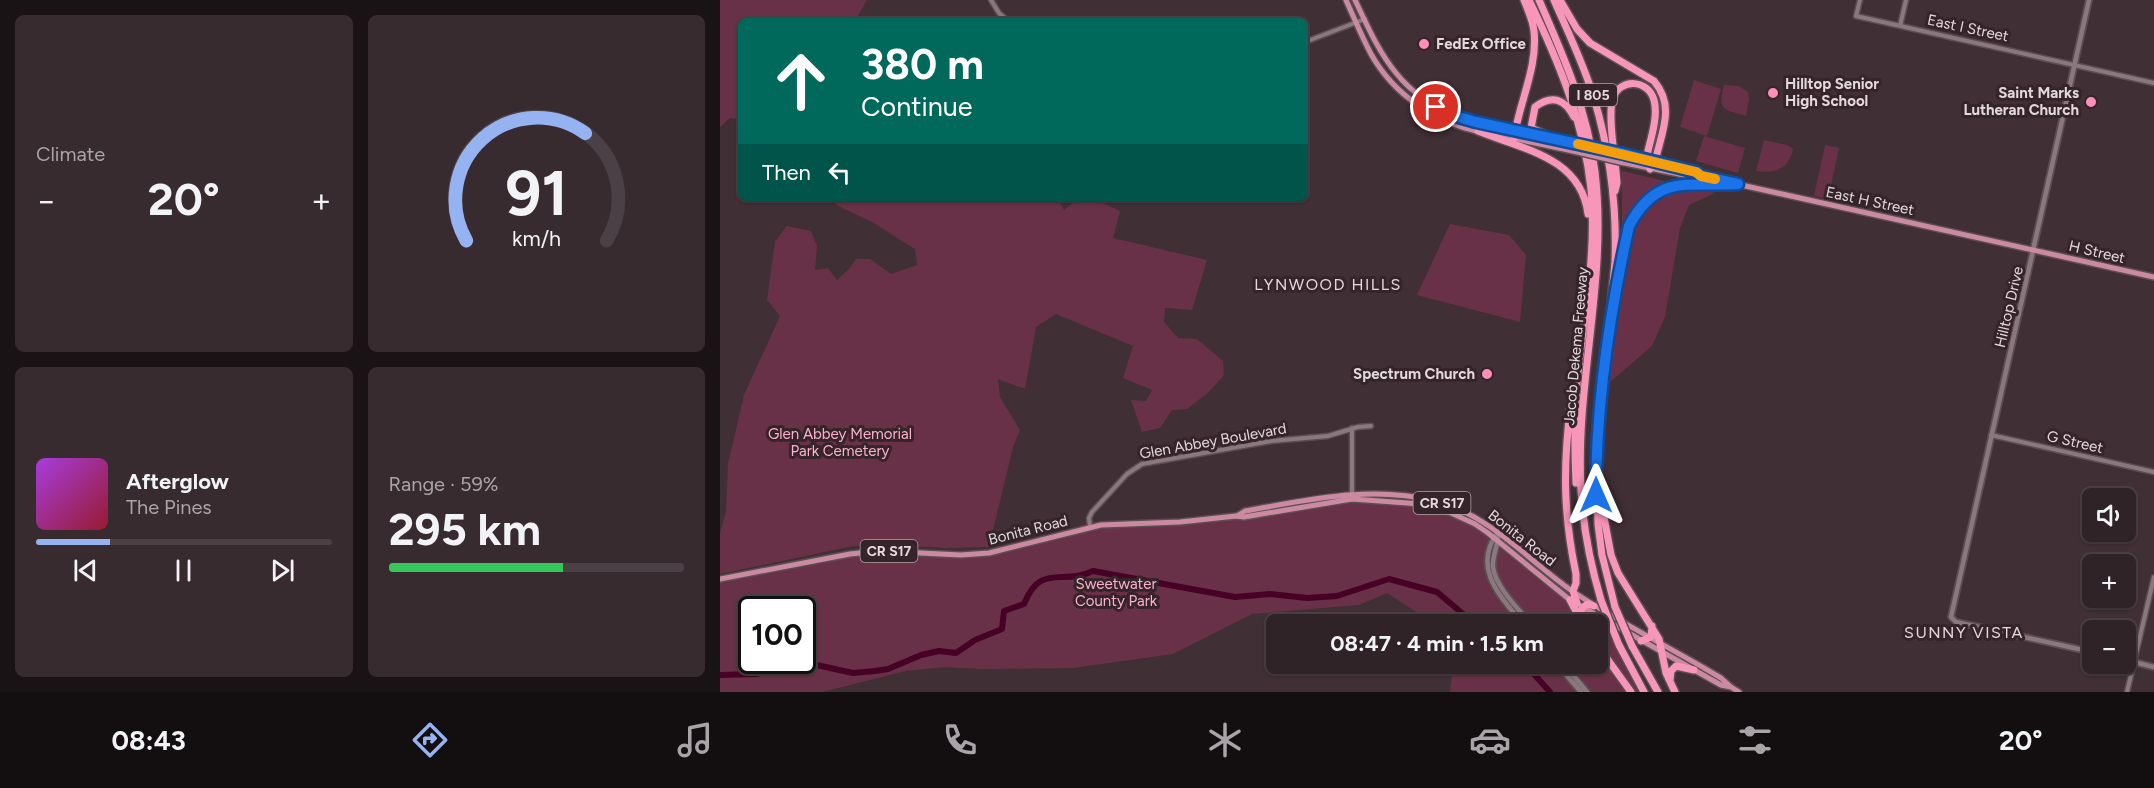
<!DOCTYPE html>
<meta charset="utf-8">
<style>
:root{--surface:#302328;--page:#382b30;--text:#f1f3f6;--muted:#a8a4a8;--line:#4b4045;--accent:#95b2f1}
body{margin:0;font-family:Figtree,sans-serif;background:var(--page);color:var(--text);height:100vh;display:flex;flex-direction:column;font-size:22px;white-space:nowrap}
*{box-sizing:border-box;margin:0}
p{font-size:20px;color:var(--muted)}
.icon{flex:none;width:33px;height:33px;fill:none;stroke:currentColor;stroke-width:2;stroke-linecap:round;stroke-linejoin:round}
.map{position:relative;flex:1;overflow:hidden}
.side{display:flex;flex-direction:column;gap:15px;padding:15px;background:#1a1316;width:720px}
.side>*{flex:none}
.banner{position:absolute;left:18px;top:18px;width:570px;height:183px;border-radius:9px;box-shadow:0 2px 4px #0004,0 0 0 2px var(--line);background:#00695c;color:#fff;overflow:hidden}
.controls{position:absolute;left:1362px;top:488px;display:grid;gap:12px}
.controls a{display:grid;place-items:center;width:54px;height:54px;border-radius:9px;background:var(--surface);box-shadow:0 2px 4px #0004,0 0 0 2px var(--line);font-size:30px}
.speed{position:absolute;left:18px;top:596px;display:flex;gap:12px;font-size:30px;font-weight:700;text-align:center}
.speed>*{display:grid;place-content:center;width:78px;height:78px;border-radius:50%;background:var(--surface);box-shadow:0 2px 4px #0004,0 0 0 2px var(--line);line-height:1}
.speed .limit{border:3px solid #111;border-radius:9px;background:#fff;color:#111}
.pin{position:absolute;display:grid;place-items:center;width:51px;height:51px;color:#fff;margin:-26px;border:3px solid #fff;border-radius:50%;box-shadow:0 2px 6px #0007}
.me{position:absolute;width:66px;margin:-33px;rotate:0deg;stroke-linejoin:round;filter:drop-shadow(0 0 4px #0008)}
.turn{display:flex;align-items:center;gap:21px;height:126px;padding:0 24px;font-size:27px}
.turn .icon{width:78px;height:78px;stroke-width:2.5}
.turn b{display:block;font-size:42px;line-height:51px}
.then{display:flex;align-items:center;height:57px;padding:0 24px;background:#0003;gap:12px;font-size:22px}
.big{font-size:45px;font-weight:700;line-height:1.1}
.side .card{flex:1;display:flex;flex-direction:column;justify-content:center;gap:9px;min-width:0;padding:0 21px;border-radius:9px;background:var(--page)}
.side .dial{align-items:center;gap:0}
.dial svg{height:156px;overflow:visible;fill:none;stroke:var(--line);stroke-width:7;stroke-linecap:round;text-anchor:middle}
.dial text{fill:var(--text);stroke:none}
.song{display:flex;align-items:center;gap:18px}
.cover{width:72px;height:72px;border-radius:9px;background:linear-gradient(135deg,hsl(280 70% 55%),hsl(350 70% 35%))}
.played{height:6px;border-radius:3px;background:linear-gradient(90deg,var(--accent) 25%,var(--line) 25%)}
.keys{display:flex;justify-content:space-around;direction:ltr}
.heat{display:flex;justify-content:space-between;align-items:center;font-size:33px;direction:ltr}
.charge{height:9px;border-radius:4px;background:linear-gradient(90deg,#34c759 59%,var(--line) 0)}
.side .tiles{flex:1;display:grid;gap:15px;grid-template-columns:repeat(2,1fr)}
.trip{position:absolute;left:546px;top:614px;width:342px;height:60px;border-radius:9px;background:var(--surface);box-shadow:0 2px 4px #0004,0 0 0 2px var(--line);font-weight:700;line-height:60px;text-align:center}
.tab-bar{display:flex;height:96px;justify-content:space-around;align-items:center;background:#130e10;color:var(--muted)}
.tab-bar .icon{width:42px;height:42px}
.tab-bar .on{color:var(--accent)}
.tab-bar b{font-size:27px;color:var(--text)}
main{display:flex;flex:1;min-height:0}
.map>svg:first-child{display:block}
.green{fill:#693147;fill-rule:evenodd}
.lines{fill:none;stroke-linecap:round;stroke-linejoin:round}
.river{stroke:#460125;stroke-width:6}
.tertiary-casing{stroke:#5b4d52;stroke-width:7}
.secondary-casing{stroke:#5b4d52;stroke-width:8}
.primary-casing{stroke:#5b4d52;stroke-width:8}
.motorway-casing{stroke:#5b4d52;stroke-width:10}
.tertiary{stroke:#8b787e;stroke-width:4}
.secondary{stroke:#8b787e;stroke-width:4.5}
.primary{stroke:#cc8aa2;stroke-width:5}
.motorway{stroke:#f896ba;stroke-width:7}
.primary-bridge-casing{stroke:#5b4d52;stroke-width:8;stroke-linecap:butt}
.motorway-bridge-casing{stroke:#5b4d52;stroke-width:10;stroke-linecap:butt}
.primary-bridge{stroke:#cc8aa2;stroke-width:5}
.motorway-bridge{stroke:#f896ba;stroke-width:7}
.route-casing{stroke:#114b97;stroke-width:15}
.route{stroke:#1a73e8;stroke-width:10}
.slow{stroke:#f59e0b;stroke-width:10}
.poi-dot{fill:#ff8eba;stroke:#35252b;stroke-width:2}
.labels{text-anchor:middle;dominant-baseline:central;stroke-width:6;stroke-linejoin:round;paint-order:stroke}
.shield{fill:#35252b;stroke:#afa2a7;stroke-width:1.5}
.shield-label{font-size:14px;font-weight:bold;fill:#e3d8dc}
.street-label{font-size:15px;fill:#e3d8dc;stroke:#35252b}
.poi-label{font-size:15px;font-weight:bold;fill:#e3d8dc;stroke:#35252b;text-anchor:start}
.park-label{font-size:15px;fill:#fdb0cc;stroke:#35252b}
.neighbourhood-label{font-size:16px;letter-spacing:1.5px;fill:#e3d8dc;stroke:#35252b}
</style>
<main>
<section class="side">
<div class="tiles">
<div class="card"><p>Climate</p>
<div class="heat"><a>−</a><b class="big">20°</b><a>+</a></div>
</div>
<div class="card dial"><svg viewBox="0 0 100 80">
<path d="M14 69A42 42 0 1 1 86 69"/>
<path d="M14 69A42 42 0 0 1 75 14" stroke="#95b2f1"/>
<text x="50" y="56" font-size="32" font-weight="700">91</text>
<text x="50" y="72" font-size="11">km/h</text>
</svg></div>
<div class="card">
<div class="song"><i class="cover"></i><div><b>Afterglow</b><p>The Pines</p></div></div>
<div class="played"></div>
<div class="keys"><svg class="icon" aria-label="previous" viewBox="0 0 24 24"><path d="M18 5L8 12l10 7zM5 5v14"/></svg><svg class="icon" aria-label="pause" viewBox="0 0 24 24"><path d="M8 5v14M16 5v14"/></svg><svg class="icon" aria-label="next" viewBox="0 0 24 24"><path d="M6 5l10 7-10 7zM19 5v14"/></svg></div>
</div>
<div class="card"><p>Range · 59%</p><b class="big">295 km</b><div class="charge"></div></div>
</div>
</section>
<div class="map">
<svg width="1434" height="692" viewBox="0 0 1434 692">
<rect width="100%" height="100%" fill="#402f35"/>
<path class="green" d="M 0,0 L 147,0 L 135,21 L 21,21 L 21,119 L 10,118 L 0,127 Z
M 974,80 L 1001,89 L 987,136 L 960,127 Z
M 1004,85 L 1019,86 L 1028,92 L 1029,99 L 1026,116 C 1004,109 997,111 1004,85 Z
M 984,136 L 1025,148 L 1018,173 L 976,161 Z
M 1044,140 L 1067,145 L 1073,149 C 1069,169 1055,174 1036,171 Z
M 1105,145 L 1119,148 L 1108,199 L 1094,196 Z
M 902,171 L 995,193 L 969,205 L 960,228 L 945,317 L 932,346 L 890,382 L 902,225 Z
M 109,198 L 338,198 L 344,210 L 358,199 L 376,200 L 400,211 L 393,238 L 487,260 L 472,310 L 445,308 L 444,322 L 458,338 L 477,339 L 503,361 L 504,375 L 489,392 L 467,409 L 452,410 L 440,428 L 422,432 L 411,400 L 426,401 L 432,390 L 403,378 L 413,346 L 336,314 L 316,327 L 305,389 L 278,379 L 280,397 L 300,430 L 293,447 L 269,547 L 224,548 L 162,544 L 133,546 L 0,574 L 0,533 L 6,512 L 8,464 L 24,395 L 60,316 L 47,300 L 55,241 L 67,226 L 91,231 L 97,246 L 95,270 L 108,268 L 117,280 L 129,269 L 136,259 L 150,259 L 171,274 L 197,265 L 195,249 L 152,222 L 118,206 Z
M 730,224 L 789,235 L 806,255 L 800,322 L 697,295 Z
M 653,496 L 701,501 L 719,505 L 740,513 L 776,534 L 842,587 L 883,613 L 899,645 L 902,659 L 921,692 L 730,692 L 733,663 L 878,663 L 878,624 L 715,624 L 667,593 L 639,605 L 532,614 L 453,654 L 353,668 L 262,669 L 225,667 L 185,671 L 103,692 L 0,692 L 0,579 L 138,553 L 273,552 L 370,527 L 484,520 L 620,497 ZM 32,609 L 82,609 L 82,660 L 32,660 Z"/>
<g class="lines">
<path class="river" d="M 804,663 L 830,692
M 0,675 L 36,674 L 66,666 L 92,664 L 133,673 L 155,671 L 168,669 L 201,655 L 219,651 L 236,653 L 255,640 L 282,629 L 284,611 L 304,604 C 321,562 342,586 373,571 L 515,597 L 550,594 L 587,598 L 617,596 L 669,579 L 717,592 L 755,624"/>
<defs>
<path id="tertiary" d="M 271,0 L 279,13 L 288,21
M 1140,0 L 1136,16 L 1434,83
M 1180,26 L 1186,0
M 585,42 L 645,19
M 1271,435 L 1434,472
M 632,495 L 632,428
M 370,527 L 369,518 L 372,512 L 407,474 L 422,464 L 551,441 L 608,436 L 638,427 L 651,426
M 1407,692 L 1434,577"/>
<path id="secondary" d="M 1369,0 L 1231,617 L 1236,622 L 1372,652
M 778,532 C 751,568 781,597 803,624
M 778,538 C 777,548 772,557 773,567 C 775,586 799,610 811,624
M 1406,660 L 1434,667
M 836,663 L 861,692
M 843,663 L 867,692"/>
<path id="primary" d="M 626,0 C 634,18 642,37 651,54 C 674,95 715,122 760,132
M 635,0 C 647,25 658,51 676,73 C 718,126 792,130 853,143
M 773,134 L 853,151
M 904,154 L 976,172 L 981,176
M 900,162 L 974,177 L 981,176 L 1434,277
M 517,516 L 525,511 C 589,500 650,485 715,501 C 771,515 809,562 855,593 C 902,624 953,649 1001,678 L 1011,687 L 1019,692
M 0,579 L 130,554 L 160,551 L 241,555 L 269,553 L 381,525 L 460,522 L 516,516 L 524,517 L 632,499 L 701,504 L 729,512 L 755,524 L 768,533 L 850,600 L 1001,685 L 1011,687"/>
<path id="motorway" d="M 809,0 C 838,60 864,122 871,189 C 876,245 867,301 860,356 C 854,399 854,441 856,483
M 819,0 C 844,57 867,109 875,172 C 888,278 855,383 861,489 C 863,528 870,563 881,600
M 834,0 C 848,32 864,65 874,98 C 890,152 897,207 895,262 L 876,461 L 878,524 L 882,555 L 895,607
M 840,0 L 857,29 L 870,43 L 934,81 C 956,107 941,133 935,162 L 930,169
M 758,131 C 802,149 861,157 868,214
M 794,138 C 799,103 818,67 814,31 C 813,21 808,10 804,0
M 834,138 L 811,128 L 815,107 C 832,94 845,99 854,117
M 895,191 L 897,183 C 896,163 887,115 893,98 C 900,78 928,79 934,100 C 939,118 929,143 926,160
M 897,283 C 905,240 909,192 962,184 C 979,181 1000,186 1018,184
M 851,402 C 843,465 843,512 856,574 L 856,583 L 853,591 L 857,603
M 880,496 L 891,555 L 898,573 L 939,639 L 946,673 L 955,692
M 850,600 L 863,624
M 859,617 L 863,607 L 868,604 L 874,606
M 921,641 L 931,637 L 932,626
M 899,645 L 924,692
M 878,646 L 911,692
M 912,646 L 938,692
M 950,680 L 951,671 L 956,666 L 974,670"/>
</defs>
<use href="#tertiary" class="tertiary-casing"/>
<use href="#secondary" class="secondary-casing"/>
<use href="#primary" class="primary-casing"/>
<use href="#motorway" class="motorway-casing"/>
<use href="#tertiary" class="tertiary"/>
<use href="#secondary" class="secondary"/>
<use href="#primary" class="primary"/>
<use href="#motorway" class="motorway"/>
<defs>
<path id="primary-bridge" d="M 853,143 L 904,154
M 853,151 L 900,162"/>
<path id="motorway-bridge" d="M 881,600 L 899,645
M 895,607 L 912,646"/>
</defs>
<use href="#primary-bridge" class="primary-bridge-casing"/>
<use href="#motorway-bridge" class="motorway-bridge-casing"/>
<use href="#primary-bridge" class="primary-bridge"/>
<use href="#motorway-bridge" class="motorway-bridge"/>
</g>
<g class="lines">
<defs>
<path id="route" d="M 716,107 L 735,116 L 756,122 L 904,154 L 976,172 L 981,176 L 1018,184 C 968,187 937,173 909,226 C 889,315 876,404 876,495"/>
</defs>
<use href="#route" class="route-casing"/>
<use href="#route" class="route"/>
<path class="slow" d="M 858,144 L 976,172 L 981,176 L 995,179"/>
</g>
<g class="poi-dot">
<circle cx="704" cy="44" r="6"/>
<circle cx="1053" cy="93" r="6"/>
<circle cx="1371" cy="102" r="6"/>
<circle cx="767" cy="374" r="6"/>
</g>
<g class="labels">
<g class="shield">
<rect x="849" y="84" width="48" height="22" rx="4.5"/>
<rect x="693.5" y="492" width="57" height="22" rx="4.5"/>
<rect x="140.5" y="540" width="57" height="22" rx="4.5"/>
</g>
<g class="shield-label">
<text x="873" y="95">I 805</text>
<text x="722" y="503">CR S17</text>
<text x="169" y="551">CR S17</text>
</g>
<g class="street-label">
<text transform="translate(1248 28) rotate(12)">East I Street</text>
<text transform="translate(1150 201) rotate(12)">East H Street</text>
<text transform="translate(1377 252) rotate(13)">H Street</text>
<text transform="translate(1289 307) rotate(-77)">Hilltop Drive</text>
<text transform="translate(856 346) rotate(-85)">Jacob Dekema Freeway</text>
<text transform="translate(493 441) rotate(-10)">Glen Abbey Boulevard</text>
<text transform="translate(1355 442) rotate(13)">G Street</text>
<text transform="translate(308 530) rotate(-14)">Bonita Road</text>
<text transform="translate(802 538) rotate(38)">Bonita Road</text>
</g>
<g class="poi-label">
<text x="716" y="44">FedEx Office</text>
<text x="1065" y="84">Hilltop Senior<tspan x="1065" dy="17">High School</tspan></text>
<text x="1359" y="93" text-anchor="end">Saint Marks<tspan x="1359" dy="17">Lutheran Church</tspan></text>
<text x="755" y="374" text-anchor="end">Spectrum Church</text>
</g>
<g class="park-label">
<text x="120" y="434">Glen Abbey Memorial<tspan x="120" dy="17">Park Cemetery</tspan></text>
<text x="396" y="584">Sweetwater<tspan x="396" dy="17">County Park</tspan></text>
</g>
<g class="neighbourhood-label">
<text x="608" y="284">LYNWOOD HILLS</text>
<text x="1244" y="632">SUNNY VISTA</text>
</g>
</g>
</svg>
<div class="controls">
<a><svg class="icon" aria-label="sound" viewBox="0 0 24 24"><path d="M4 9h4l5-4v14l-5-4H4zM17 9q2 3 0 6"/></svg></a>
<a>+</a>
<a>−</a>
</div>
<div class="speed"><div class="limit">100</div></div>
<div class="pin" style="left:716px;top:107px;background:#d93025"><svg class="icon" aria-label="arrive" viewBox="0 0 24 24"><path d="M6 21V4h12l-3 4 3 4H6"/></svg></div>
<svg class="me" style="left:876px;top:495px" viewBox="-20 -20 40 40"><path d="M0-17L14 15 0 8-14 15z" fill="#1a73e8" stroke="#fff" stroke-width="4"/></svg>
<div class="trip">08:47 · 4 min · 1.5 km</div>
<div class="banner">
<div class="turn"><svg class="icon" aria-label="ahead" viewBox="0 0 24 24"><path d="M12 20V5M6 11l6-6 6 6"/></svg><div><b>380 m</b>Continue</div></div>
<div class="then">Then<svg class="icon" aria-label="left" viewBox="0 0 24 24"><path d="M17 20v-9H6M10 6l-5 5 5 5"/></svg></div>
</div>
</div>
</main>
<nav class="tab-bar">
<b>08:43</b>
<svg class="icon on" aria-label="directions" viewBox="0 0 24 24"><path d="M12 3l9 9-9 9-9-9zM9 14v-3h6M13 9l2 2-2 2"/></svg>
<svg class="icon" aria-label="music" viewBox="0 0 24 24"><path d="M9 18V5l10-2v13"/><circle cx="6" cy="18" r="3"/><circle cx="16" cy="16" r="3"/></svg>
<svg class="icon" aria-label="phone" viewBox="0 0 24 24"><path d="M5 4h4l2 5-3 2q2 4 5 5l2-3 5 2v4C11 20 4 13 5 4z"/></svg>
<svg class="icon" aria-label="climate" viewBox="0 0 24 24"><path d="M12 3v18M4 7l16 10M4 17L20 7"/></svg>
<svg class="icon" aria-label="car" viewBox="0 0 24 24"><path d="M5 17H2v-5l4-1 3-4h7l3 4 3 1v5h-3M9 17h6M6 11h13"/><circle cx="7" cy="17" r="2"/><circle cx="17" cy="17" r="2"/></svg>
<svg class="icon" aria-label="filters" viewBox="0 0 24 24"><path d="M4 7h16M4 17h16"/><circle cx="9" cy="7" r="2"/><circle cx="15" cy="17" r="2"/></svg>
<b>20°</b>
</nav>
